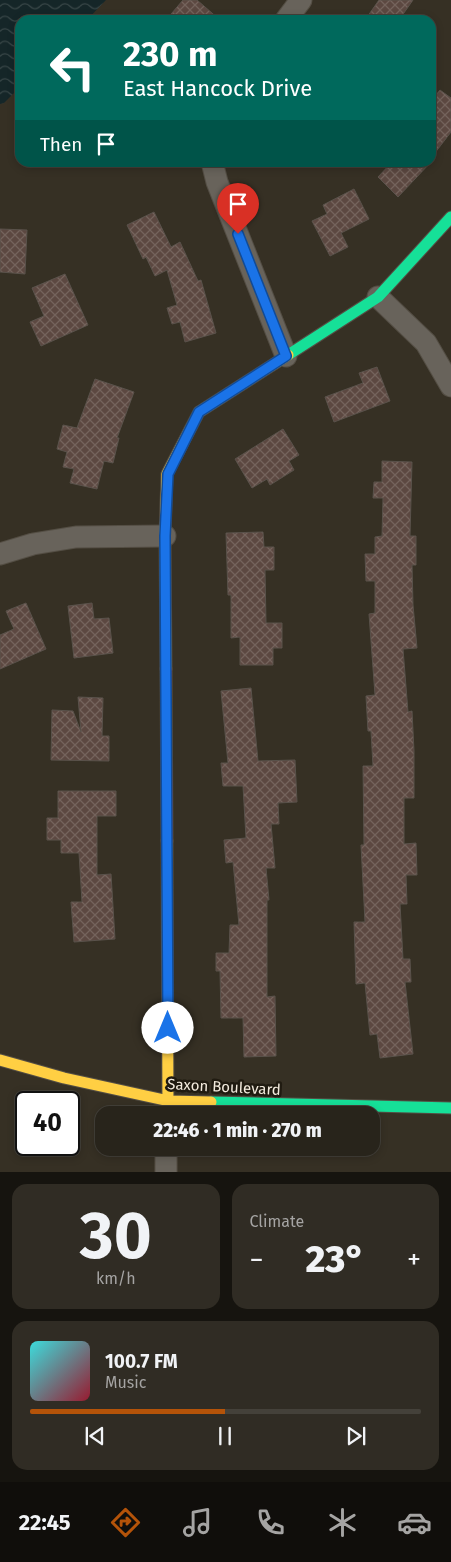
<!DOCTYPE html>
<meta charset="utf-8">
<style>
:root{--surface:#28241b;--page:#302c24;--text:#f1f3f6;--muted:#a5a4a3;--line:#44413a;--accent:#b45309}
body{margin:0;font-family:"Fira Sans",sans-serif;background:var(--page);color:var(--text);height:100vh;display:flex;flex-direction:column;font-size:19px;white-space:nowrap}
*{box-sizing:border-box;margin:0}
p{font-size:16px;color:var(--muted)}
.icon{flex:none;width:28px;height:28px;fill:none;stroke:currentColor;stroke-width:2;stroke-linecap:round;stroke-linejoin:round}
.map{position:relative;height:1172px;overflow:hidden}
.details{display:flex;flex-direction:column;gap:12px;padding:12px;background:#16140f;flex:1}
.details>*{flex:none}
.top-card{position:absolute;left:15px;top:15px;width:421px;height:152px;border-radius:15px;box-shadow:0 2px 8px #0003,0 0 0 1px var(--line);background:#00695c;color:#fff;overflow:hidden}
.speed{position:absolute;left:15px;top:1091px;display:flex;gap:10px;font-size:25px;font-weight:700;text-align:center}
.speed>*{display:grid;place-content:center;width:65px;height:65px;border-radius:50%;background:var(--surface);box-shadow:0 2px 8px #0003,0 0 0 1px var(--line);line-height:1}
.speed .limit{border:2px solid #111;border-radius:8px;background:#fff;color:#111}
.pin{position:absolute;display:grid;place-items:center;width:42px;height:42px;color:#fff;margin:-51px -21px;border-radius:50% 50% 50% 0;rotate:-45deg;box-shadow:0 0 5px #0007}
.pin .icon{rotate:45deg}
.me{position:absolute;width:55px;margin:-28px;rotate:0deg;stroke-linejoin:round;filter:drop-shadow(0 0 4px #0008)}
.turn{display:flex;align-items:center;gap:18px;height:105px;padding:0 25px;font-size:22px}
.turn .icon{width:65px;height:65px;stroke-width:2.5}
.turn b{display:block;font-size:35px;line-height:42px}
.then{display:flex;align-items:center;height:48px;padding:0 25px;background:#0003;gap:10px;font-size:19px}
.big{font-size:38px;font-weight:800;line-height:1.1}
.details .tile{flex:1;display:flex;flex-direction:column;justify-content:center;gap:8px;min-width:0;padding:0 18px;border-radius:15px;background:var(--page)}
.details .dial{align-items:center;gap:0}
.dial b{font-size:65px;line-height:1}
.song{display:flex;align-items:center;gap:15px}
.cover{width:60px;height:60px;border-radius:8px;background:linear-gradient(135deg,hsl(180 70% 55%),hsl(350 70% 35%))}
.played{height:5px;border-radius:2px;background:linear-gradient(90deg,var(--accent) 50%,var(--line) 50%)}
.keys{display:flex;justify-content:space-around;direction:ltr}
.heat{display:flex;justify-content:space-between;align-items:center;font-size:28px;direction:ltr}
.details .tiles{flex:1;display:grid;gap:12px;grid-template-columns:1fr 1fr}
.tile:last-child{grid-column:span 2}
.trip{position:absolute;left:95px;top:1106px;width:285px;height:50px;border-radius:15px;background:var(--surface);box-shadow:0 2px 8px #0003,0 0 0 1px var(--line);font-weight:800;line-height:50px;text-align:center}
.tab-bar{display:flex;height:80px;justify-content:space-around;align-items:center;background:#100e0b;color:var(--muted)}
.tab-bar .icon{width:35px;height:35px}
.tab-bar .on{color:var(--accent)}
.tab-bar b{font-size:22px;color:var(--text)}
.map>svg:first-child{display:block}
.water{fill:url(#water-waves)}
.building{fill:url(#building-cross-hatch);stroke:#5a524b}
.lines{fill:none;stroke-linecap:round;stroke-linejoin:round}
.street-casing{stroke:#544e44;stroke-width:23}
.fast-casing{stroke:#544e44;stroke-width:13}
.slow-casing{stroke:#544e44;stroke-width:13}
.jam-casing{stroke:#544e44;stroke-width:13}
.street{stroke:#68635b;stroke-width:21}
.fast{stroke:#16e098;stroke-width:11}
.slow{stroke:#ffcf43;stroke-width:11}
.jam{stroke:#f24e42;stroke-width:11}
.route-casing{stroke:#114b97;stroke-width:12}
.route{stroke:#1a73e8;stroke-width:9}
.labels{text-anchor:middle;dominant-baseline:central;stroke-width:5;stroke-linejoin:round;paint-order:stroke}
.street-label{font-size:15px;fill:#f3ebde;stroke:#201b11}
</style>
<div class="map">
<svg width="451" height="1172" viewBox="0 0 451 1172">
<defs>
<pattern id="water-waves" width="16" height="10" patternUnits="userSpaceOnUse" patternTransform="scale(1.25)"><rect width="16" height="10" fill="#152628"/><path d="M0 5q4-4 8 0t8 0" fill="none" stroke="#384647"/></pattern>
<pattern id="building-cross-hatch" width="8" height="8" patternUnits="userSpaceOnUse" patternTransform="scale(1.25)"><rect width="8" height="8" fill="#5c4841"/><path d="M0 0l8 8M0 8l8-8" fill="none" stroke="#74635c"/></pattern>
</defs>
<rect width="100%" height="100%" fill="#363024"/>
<path class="water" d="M 0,0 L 106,0 L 87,20 L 20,20 L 20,87 L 4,103 L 0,104 Z"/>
<path class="building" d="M 183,0 L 197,0 L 220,20 L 166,20 Z
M 379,0 L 413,0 L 399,20 L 365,20 Z
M 440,90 L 451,98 L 451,132 L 431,158 L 431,101 Z
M 392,162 L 431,162 L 398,197 L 378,177 Z
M 354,189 L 369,219 L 341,233 L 348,247 L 330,256 L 312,221 L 327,214 L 323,205 Z
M 154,212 L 171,247 L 180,242 L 198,281 L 201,280 L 216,333 L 185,342 L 180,322 L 172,324 L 167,308 L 177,305 L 167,270 L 155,276 L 146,257 L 143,259 L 127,225 Z
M 0,229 L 27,230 L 25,274 L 0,272 Z
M 65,274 L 88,325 L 41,346 L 30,322 L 44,316 L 32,288 Z
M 377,367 L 390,401 L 334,422 L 325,397 L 363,383 L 359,373 Z
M 95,379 L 134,392 L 117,438 L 119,438 L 113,463 L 104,461 L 97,489 L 70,483 L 74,469 L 63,467 L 67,452 L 57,449 L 63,425 L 77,428 Z
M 283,429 L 299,455 L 289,461 L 294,470 L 270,485 L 267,479 L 252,488 L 235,459 Z
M 382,461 L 412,462 L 410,536 L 416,536 L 416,565 L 412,565 L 413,605 L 417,648 L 403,649 L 408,712 L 412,711 L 414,751 L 414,798 L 404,798 L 404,844 L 416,843 L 417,875 L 406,875 L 407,904 L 400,904 L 403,959 L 410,959 L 411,982 L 405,982 L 413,1054 L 380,1058 L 377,1034 L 370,1035 L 365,983 L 356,984 L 354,922 L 365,922 L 361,845 L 364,845 L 363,766 L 373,766 L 371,731 L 368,731 L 366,696 L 375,695 L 369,614 L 375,613 L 375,581 L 366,581 L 365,554 L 375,554 L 375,537 L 382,536 L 383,498 L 373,498 L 374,482 L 382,482 Z
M 263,532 L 264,547 L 274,547 L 274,570 L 265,570 L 266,623 L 282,623 L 282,648 L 273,648 L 273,665 L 240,665 L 240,637 L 231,638 L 231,595 L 228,595 L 226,533 Z
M 26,603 L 46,649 L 0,669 L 0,635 L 14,629 L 6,611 Z
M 92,603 L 94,619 L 109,618 L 113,653 L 74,658 L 68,606 Z
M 251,688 L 258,761 L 295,760 L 297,802 L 278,803 L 279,824 L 271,824 L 275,868 L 266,868 L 269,900 L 267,900 L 267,997 L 275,996 L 276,1056 L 244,1057 L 243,1018 L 221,1018 L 220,971 L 216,971 L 216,953 L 229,953 L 230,925 L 239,925 L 233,862 L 226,863 L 224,840 L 246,838 L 243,786 L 223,786 L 221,763 L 228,763 L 221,691 Z
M 78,697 L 103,698 L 102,736 L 109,736 L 109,761 L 51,760 L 52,710 L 73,711 L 81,732 Z
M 58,791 L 116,791 L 116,816 L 97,816 L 97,875 L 111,874 L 115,939 L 74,942 L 71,902 L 82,902 L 79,853 L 61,853 L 61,840 L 47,840 L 47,818 L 58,818 Z"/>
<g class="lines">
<defs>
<path id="street" d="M 286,20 L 301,0
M 212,162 L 217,182 L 286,356
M 378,297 L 426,343 L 451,386
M 0,554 L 33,544 L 76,537 L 165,536
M 166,1172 L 166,1148"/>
<path id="fast" d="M 288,355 L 378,297 L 451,217
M 211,1102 L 451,1108"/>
<path id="slow" d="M 166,669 L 165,536 L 167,474 L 199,412 L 288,355
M 167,841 L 168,1115
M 0,1060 L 64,1078 L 169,1101 L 211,1102"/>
<path id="jam" d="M 166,669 L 167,841"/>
</defs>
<use href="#street" class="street-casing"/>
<use href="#fast" class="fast-casing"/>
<use href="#slow" class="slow-casing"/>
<use href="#jam" class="jam-casing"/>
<use href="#street" class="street"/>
<use href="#fast" class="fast"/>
<use href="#slow" class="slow"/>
<use href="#jam" class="jam"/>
</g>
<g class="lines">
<defs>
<path id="route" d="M 168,1028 L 165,536 L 168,474 L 199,412 L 286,356 L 238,234"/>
</defs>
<use href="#route" class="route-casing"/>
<use href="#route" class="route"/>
</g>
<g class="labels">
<g class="street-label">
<text transform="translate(224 1087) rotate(3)">Saxon Boulevard</text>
</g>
</g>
</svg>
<div class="speed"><div class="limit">40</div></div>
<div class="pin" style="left:238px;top:234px;background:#d93025"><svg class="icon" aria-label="arrive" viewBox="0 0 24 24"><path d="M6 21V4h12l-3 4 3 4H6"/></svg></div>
<svg class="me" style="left:168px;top:1028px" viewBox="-20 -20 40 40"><circle r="19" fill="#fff"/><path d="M0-13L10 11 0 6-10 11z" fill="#1a73e8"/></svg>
<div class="trip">22:46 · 1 min · 270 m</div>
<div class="top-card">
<div class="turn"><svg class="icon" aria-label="left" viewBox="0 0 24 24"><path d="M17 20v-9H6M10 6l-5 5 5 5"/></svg><div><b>230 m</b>East Hancock Drive</div></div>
<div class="then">Then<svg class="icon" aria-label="arrive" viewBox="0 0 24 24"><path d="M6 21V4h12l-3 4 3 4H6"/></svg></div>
</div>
</div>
<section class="details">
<div class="tiles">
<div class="tile dial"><b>30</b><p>km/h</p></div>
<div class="tile"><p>Climate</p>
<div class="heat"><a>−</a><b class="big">23°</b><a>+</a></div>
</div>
<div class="tile">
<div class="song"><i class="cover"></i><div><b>100.7 FM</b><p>Music</p></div></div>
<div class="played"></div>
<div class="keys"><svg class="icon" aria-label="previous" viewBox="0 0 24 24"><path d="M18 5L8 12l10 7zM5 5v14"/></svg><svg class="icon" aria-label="pause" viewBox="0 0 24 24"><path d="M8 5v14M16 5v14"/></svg><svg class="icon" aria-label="next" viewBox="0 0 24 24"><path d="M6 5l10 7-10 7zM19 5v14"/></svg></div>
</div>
</div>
</section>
<nav class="tab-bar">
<b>22:45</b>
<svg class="icon on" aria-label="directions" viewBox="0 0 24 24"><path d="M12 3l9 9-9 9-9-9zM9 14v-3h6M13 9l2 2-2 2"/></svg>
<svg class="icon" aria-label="music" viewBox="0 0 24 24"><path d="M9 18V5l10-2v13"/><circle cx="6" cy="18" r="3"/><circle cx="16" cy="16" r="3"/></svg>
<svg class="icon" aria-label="phone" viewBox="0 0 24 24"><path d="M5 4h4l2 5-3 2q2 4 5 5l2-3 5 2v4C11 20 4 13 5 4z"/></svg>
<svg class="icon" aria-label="climate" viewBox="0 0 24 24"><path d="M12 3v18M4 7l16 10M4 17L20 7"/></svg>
<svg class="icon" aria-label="car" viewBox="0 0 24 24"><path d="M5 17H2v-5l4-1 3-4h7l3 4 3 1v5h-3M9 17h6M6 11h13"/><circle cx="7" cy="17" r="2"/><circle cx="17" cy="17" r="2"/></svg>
</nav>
